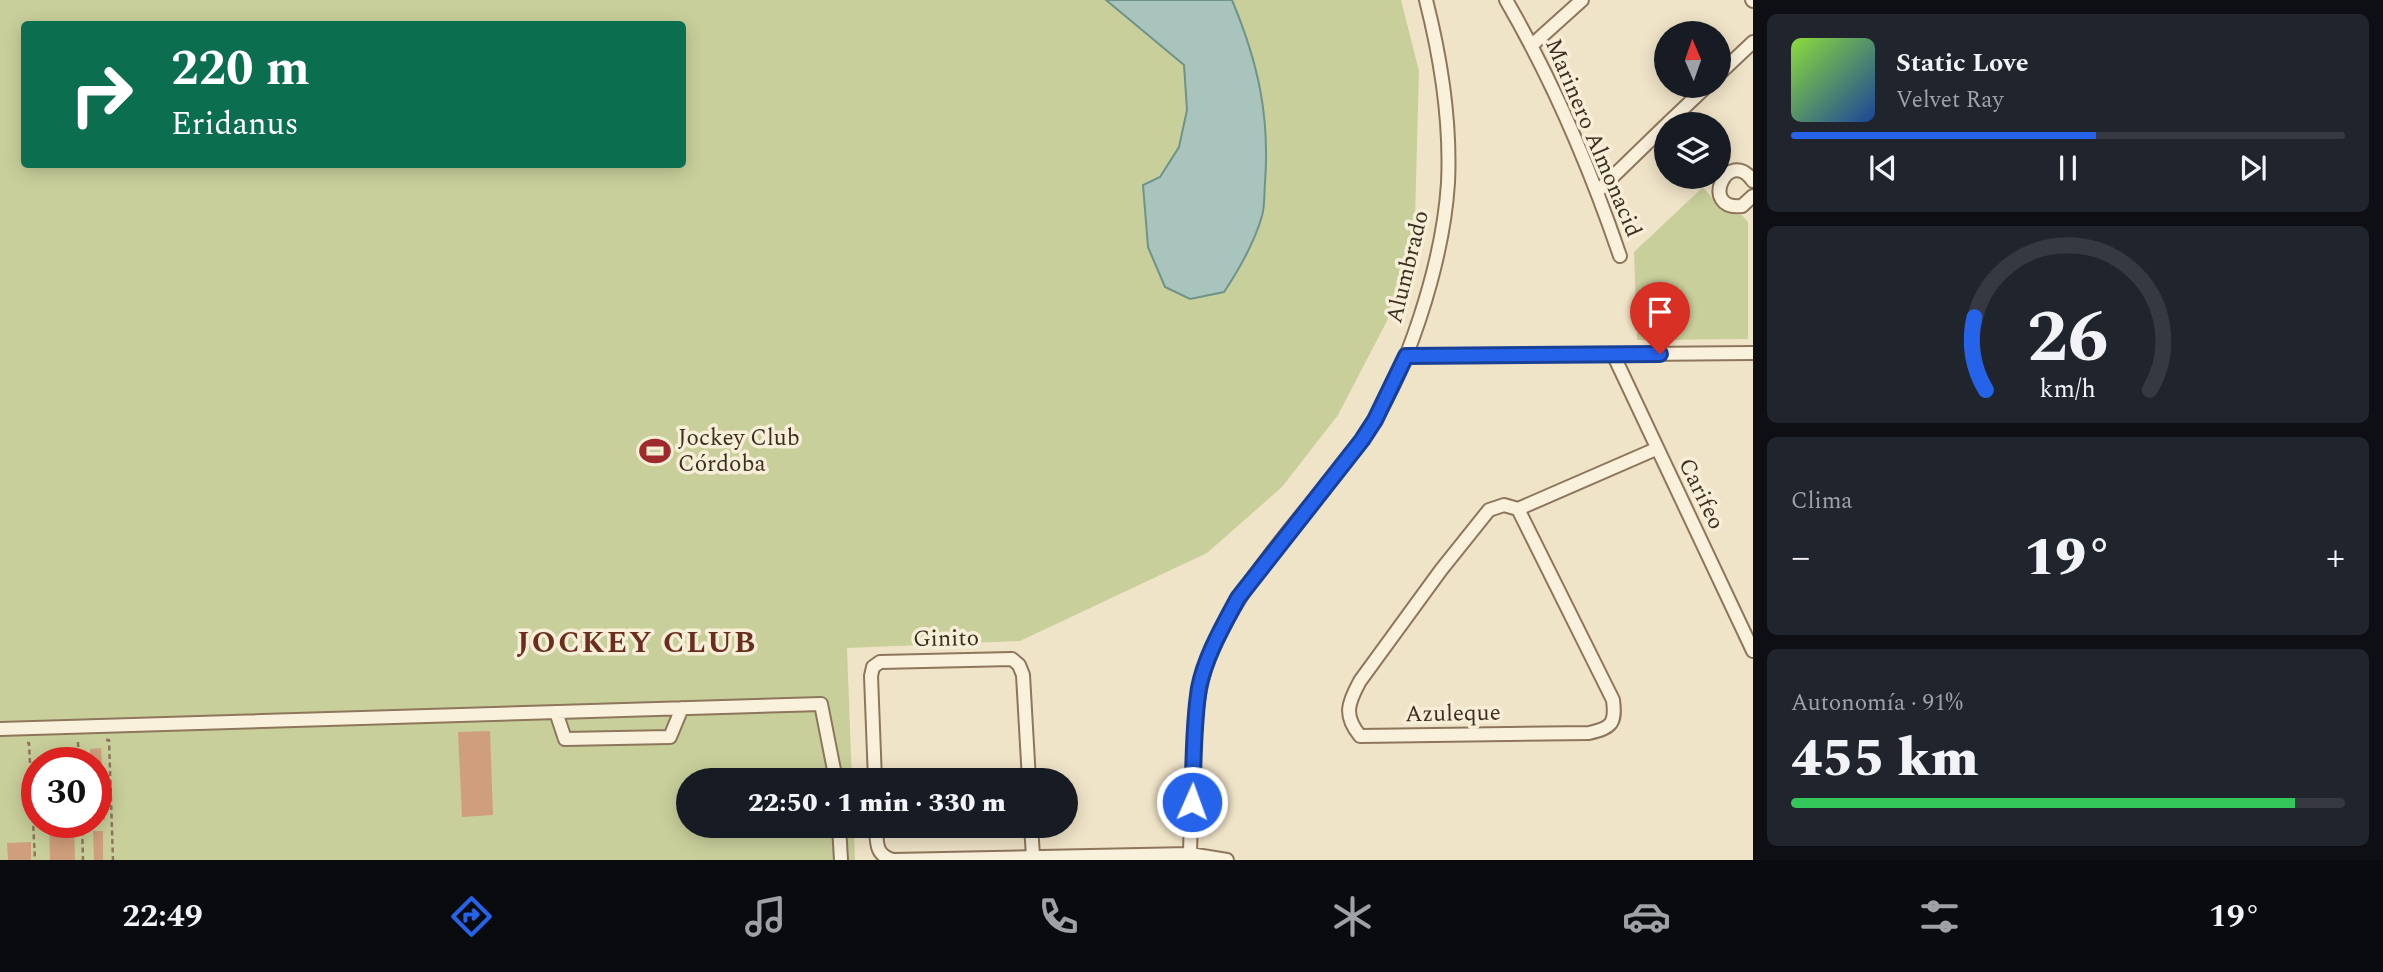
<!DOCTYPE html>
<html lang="es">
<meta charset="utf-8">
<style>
:root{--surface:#171b24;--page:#20242c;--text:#f1f3f6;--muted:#9ea1a6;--line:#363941;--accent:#2563eb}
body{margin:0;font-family:Spectral,serif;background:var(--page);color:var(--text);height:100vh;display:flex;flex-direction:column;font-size:26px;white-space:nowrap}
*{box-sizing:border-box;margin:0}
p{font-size:23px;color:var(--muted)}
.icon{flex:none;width:38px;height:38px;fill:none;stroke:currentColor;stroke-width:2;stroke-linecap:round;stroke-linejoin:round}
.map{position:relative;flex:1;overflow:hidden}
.drawer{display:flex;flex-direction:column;gap:14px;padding:14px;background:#0d0f14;width:630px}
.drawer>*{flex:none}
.banner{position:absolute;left:21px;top:21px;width:665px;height:147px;border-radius:7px;box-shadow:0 4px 18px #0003;background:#0b6e4f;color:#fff;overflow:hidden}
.needle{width:46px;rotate:358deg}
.fabs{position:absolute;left:1654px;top:21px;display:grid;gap:14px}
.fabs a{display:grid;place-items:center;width:77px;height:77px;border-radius:50%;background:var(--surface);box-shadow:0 4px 18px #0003;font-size:35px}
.speed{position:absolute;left:21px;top:747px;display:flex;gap:14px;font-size:35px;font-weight:700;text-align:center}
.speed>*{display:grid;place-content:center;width:91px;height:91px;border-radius:50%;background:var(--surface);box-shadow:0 4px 18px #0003;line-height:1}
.speed .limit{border:10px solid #d22;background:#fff;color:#111}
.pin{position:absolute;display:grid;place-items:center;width:60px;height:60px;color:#fff;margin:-72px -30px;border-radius:50% 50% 50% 0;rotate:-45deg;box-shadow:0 0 7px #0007}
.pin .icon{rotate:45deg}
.me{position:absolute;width:77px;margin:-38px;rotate:2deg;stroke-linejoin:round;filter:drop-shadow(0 0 5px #0008)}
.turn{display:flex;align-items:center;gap:24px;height:147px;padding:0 35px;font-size:32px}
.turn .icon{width:91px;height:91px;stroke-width:2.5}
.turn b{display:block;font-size:49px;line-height:60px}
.big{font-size:52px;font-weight:800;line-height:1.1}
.drawer .tile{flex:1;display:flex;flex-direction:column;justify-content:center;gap:10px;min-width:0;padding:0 24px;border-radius:10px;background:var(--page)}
.drawer .dial{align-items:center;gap:0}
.dial svg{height:182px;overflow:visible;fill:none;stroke:var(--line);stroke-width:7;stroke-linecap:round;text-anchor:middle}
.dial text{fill:var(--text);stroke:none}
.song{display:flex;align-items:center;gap:21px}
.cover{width:84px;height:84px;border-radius:10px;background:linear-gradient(135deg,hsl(90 70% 55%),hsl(220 70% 35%))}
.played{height:7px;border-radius:4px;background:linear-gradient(90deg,var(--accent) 55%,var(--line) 55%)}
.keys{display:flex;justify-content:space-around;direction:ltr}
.heat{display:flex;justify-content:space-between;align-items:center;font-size:38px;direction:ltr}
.charge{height:10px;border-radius:5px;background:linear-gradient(90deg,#34c759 91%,var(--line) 0)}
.trip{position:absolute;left:676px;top:768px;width:402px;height:70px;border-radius:35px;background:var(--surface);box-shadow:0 4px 18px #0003;font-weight:800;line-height:70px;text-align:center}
.tab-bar{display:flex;height:112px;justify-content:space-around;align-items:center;background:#090b0e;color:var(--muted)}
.tab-bar .icon{width:49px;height:49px}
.tab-bar .selected{color:var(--accent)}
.tab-bar b{font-size:32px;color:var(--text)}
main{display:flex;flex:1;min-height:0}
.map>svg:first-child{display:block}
.green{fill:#c9cf9b;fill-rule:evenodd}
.water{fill:#a9c4bc;stroke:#6f938a;stroke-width:2}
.building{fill:#cf9f7d}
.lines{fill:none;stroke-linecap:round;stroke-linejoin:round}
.minor-casing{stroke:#8d765c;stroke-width:16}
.path{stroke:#8d765c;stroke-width:2.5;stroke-dasharray:5 3.5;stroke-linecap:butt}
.minor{stroke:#faf1dc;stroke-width:12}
.route-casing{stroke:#184099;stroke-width:18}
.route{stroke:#2563eb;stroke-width:12}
.labels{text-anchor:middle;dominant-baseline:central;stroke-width:7;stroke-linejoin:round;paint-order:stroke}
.street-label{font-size:23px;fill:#3d2e20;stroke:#f7eed8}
.poi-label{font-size:23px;fill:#3d2e20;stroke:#f7eed8;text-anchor:start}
.district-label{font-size:30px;font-weight:bold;letter-spacing:2px;fill:#6b2e1e;stroke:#f7eed8}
</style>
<main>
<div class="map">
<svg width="1753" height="860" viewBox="0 0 1753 860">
<rect width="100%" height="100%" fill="#f0e4c8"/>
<path class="green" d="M 0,0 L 1401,0 L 1419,71 L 1415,219 L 1387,321 L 1338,415 L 1282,487 L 1207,553 L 1020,641 L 847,648 L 852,780 L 688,780 L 688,826 L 854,826 L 855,860 L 0,860 ZM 24,24 L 682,24 L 682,164 L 24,164 ZM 37,763 L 96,763 L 96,822 L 37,822 Z
M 1703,187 C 1717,203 1720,211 1742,215 L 1748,222 L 1748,339 L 1637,340 L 1634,252 Z"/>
<path class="water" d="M 1106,0 L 1232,0 C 1258,62 1270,116 1265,183 C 1264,194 1265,206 1262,216 C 1254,244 1240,268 1224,292 L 1190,299 L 1165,287 L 1148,247 L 1143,185 L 1160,177 L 1179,147 L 1187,110 L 1184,65 Z"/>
<path class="building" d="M 490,731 L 493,815 L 462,817 L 458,732 Z
M 101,748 L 105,820 L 96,820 L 96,763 L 91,763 L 90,749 Z
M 71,750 L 71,763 L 47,763 L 46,751 Z
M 49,822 L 74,822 L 75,860 L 50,860 Z
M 93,831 L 103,831 L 103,860 L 94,860 Z
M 31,842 L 31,860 L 8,860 L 7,843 Z"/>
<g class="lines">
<defs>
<path id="minor" d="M 1506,0 C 1553,81 1590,168 1620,256
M 1752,0 L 1753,1
M 1532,45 L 1582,0
M 1718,75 L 1753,42
M 1667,124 L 1707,86
M 1753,181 C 1728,145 1698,211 1742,206 L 1753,196
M 1598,191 L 1666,125
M 1613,354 L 1753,651
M 1406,356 L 1753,353
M 1518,509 L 1613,700 C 1616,723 1612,728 1589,733 L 1360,736 C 1343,715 1348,703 1360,681 L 1441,570 L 1489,510 L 1504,505 L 1518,509 L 1656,449
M 556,712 L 565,739 L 670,737 L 682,708
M 0,729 L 821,704 L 836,780
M 875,780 L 871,676 L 873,667 L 880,662 L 1012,659 L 1019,665 L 1023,675 L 1029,780
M 839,826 L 841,860
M 876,826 C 877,843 875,855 893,860
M 1031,826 L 1033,856
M 894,860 L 1190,854 L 1227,860
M 1190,860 C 1190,832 1192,804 1193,776 C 1195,737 1194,697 1208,661 C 1240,577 1308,512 1361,441 C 1407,378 1443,261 1448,183 C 1451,121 1441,59 1426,0"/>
</defs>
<use href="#minor" class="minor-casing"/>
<path class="path" d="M 106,740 L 109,740 L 113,860
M 78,742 L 79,763
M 27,743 L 29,743 L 35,860
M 82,822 L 83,860"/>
<use href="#minor" class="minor"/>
</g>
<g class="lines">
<defs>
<path id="route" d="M 1192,802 C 1194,764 1193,725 1199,688 C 1205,657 1223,626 1238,598 L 1362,440 L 1375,420 L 1406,356 L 1660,354"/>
</defs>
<use href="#route" class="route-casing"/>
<use href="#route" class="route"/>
</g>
<defs>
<symbol id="stadium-bare" viewBox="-9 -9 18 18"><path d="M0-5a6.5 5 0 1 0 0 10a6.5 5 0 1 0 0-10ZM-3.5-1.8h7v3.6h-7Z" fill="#9e2a2b" stroke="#f7eed8" stroke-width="2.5" paint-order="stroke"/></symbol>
</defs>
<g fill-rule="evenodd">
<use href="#stadium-bare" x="633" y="429" width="44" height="44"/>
</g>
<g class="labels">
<g class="street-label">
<text transform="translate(1593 138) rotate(67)">Marinero Almonacid</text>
<text transform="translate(1408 267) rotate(-76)">Alumbrado</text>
<text transform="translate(1701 494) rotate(64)">Carifeo</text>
<text transform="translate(946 639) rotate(-1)">Ginito</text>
<text transform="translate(1453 714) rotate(-1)">Azuleque</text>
</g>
<g class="poi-label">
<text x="678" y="438">Jockey Club<tspan x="678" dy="26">Córdoba</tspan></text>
</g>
<g class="district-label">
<text x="637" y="643">JOCKEY CLUB</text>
</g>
</g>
</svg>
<div class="fabs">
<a><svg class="needle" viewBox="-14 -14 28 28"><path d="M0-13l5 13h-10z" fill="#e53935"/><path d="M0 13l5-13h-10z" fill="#9ea1a6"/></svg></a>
<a><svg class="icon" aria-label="layers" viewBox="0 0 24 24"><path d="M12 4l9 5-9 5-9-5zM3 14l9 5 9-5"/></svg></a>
</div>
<div class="speed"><div class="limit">30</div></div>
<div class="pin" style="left:1660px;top:354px;background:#d93025"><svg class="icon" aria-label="arrive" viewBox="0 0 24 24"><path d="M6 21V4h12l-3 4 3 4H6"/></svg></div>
<svg class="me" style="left:1192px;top:802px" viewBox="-20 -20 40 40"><circle r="17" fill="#2563eb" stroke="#fff" stroke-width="3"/><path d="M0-11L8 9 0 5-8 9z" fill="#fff"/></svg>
<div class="trip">22:50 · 1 min · 330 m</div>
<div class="banner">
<div class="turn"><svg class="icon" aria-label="right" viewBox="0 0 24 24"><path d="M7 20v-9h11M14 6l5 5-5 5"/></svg><div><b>220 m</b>Eridanus</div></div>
</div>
</div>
<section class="drawer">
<div class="tile">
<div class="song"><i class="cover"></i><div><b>Static Love</b><p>Velvet Ray</p></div></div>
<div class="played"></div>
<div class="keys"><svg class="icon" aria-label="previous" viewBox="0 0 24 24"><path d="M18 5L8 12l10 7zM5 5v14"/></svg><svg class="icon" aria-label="pause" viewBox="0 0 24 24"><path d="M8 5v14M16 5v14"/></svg><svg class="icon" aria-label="next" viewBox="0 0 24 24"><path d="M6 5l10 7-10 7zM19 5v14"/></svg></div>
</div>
<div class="tile dial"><svg viewBox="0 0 100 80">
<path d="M14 69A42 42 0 1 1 86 69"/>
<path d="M14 69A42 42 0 0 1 9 37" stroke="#2563eb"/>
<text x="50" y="56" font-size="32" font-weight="700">26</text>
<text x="50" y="72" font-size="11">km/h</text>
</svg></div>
<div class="tile"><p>Clima</p>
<div class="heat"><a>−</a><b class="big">19°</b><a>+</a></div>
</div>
<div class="tile"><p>Autonomía · 91%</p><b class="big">455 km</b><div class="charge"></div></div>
</section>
</main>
<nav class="tab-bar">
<b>22:49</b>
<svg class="icon selected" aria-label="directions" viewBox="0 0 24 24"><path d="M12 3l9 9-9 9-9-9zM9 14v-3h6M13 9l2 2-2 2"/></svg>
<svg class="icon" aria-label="music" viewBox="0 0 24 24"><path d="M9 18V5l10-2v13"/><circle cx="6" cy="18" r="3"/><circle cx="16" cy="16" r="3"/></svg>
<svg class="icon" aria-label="phone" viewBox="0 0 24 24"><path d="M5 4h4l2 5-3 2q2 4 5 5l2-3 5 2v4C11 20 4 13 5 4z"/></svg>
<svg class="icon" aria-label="climate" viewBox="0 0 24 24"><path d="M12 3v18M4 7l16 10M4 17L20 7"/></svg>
<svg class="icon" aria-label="car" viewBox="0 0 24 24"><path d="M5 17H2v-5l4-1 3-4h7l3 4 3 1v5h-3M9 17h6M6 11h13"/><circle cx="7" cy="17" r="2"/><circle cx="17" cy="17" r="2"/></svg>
<svg class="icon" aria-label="filters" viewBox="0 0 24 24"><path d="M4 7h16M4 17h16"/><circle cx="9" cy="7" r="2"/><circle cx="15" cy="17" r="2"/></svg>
<b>19°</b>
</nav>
